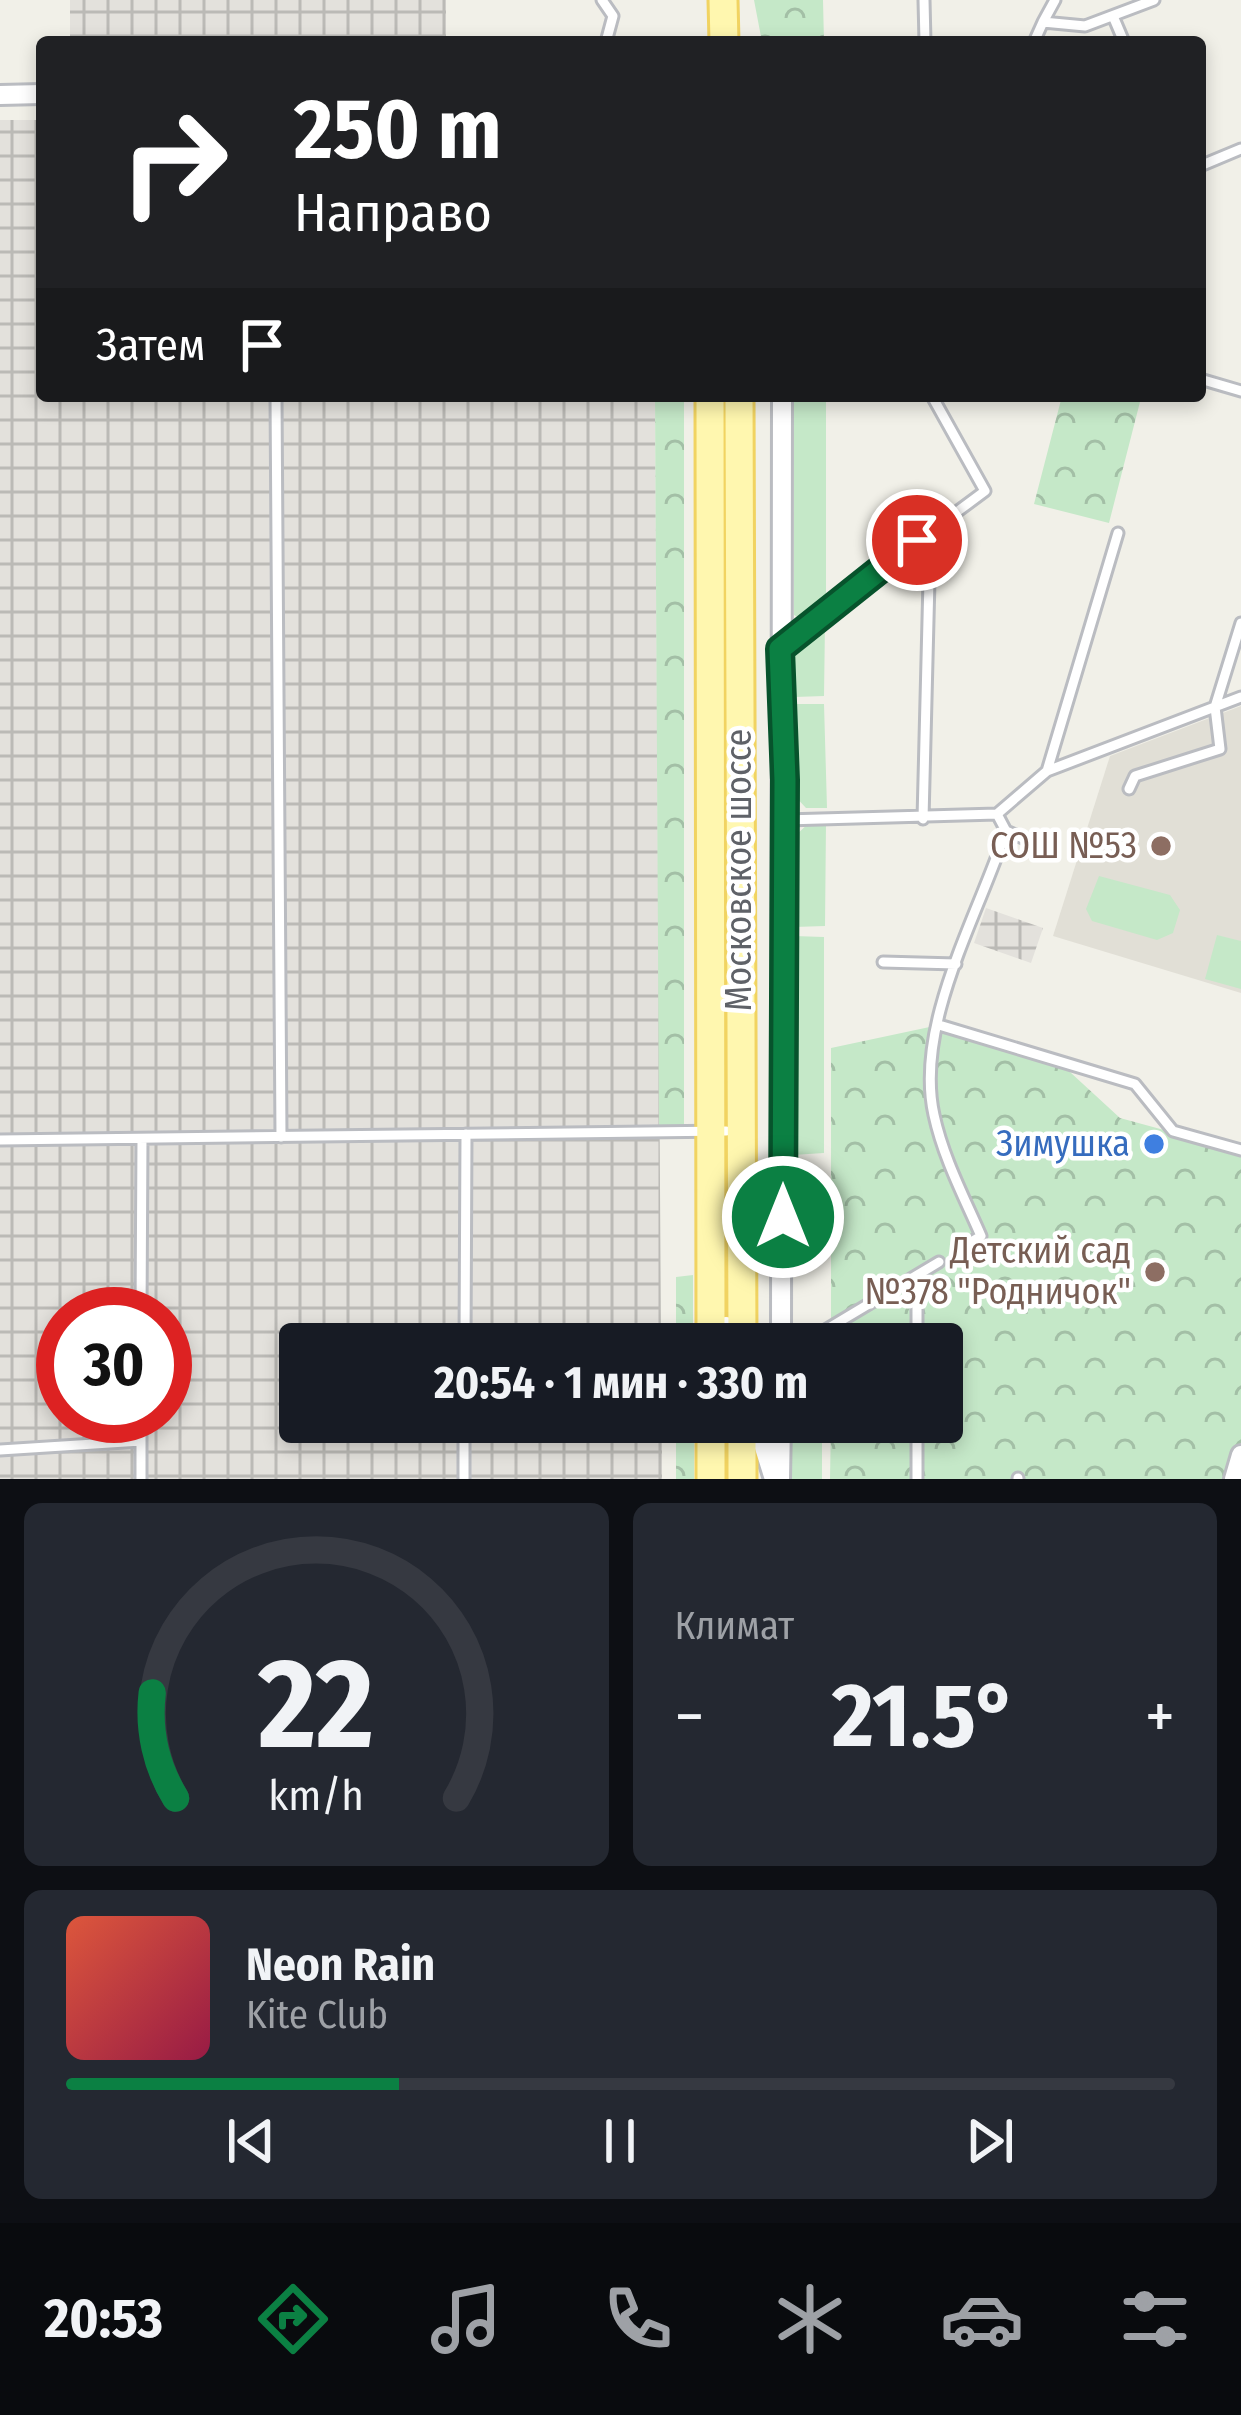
<!DOCTYPE html>
<html lang="ru">
<meta charset="utf-8">
<style>
:root{--surface:#171b24;--page:#242831;--text:#f1f3f6;--muted:#9ea1a6;--line:#363941;--accent:#0b8043}
body{margin:0;font-family:"Fira Sans Condensed",sans-serif;background:var(--page);color:var(--text);height:100vh;display:flex;flex-direction:column;font-size:45px;white-space:nowrap}
*{box-sizing:border-box;margin:0}
p{font-size:39px;color:var(--muted)}
.icon{flex:none;width:66px;height:66px;fill:none;stroke:currentColor;stroke-width:2;stroke-linecap:round;stroke-linejoin:round}
.map{position:relative;height:1479px;overflow:hidden}
.panel{display:flex;flex-direction:column;gap:24px;padding:24px;background:#0d0f14;flex:1}
.panel>*{flex:none}
.top-card{position:absolute;left:36px;top:36px;width:1170px;height:366px;border-radius:12px;box-shadow:0 6px 18px #0003;background:#202124;color:#fff;overflow:hidden}
.speed{position:absolute;left:36px;top:1287px;display:flex;gap:24px;font-size:60px;font-weight:700;text-align:center}
.speed>*{display:grid;place-content:center;width:156px;height:156px;border-radius:50%;background:var(--surface);box-shadow:0 6px 18px #0003;line-height:1}
.speed .limit{border:18px solid #d22;background:#fff;color:#111}
.pin{position:absolute;display:grid;place-items:center;width:102px;height:102px;color:#fff;margin:-51px;border:6px solid #fff;border-radius:50%;box-shadow:0 3px 12px #0007}
.me{position:absolute;width:132px;margin:-66px;rotate:0deg;stroke-linejoin:round;filter:drop-shadow(0 0 9px #0008)}
.turn{display:flex;align-items:center;gap:42px;height:252px;padding:0 60px;font-size:54px}
.turn .icon{width:156px;height:156px;stroke-width:2.5}
.turn b{display:block;font-size:84px;line-height:102px}
.then{display:flex;align-items:center;height:114px;padding:0 60px;background:#0003;gap:24px;font-size:45px}
.big{font-size:90px;font-weight:700;line-height:1.1}
.panel .widget{flex:1;display:flex;flex-direction:column;justify-content:center;gap:18px;min-width:0;padding:0 42px;border-radius:18px;background:var(--page)}
.panel .dial{align-items:center;gap:0}
.dial svg{height:312px;overflow:visible;fill:none;stroke:var(--line);stroke-width:7;stroke-linecap:round;text-anchor:middle}
.dial text{fill:var(--text);stroke:none}
.song{display:flex;align-items:center;gap:36px}
.cover{width:144px;height:144px;border-radius:18px;background:linear-gradient(135deg,hsl(10 70% 55%),hsl(340 70% 35%))}
.played{height:12px;border-radius:6px;background:linear-gradient(90deg,var(--accent) 30%,var(--line) 30%)}
.keys{display:flex;justify-content:space-around;direction:ltr}
.heat{display:flex;justify-content:space-between;align-items:center;font-size:66px;direction:ltr}
.panel .tiles{flex:1;display:grid;gap:24px;grid-template-columns:1fr 1fr}
.widget:last-child{grid-column:span 2}
.trip{position:absolute;left:279px;top:1323px;width:684px;height:120px;border-radius:12px;background:var(--surface);box-shadow:0 6px 18px #0003;font-weight:700;line-height:120px;text-align:center}
.tabs{display:flex;height:192px;justify-content:space-around;align-items:center;background:#090b0e;color:var(--muted)}
.tabs .icon{width:84px;height:84px}
.tabs .active{color:var(--accent)}
.tabs b{font-size:54px;color:var(--text)}
.map>svg:first-child{display:block}
.industrial{fill:url(#industrial-grid);fill-rule:evenodd}
.education{fill:#e1dfd6}
.grass{fill:#c5e8c8}
.forest{fill:url(#forest-crowns)}
.lines{fill:none;stroke-linecap:round;stroke-linejoin:round}
.service-casing{stroke:#babcc1;stroke-width:15}
.minor-casing{stroke:#babcc1;stroke-width:24}
.primary-casing{stroke:#f1d361;stroke-width:33}
.service{stroke:#fff;stroke-width:9}
.minor{stroke:#fff;stroke-width:18}
.primary{stroke:#fff7af;stroke-width:27}
.route-casing{stroke:#07532c;stroke-width:30}
.route{stroke:#0b8043;stroke-width:21}
.education-dot{fill:#8d6e63;stroke:#fff;stroke-width:4.5}
.shop-dot{fill:#3f7fe0;stroke:#fff;stroke-width:4.5}
.labels{text-anchor:middle;dominant-baseline:central;stroke-width:9;stroke-linejoin:round;paint-order:stroke}
.education-label{font-size:36px;fill:#785e54;stroke:#fff;text-anchor:end}
.street-label{font-size:36px;fill:#5f6268;stroke:#fff}
.shop-label{font-size:36px;fill:#366cbe;stroke:#fff;text-anchor:end}
</style>
<div class="map">
<svg width="1241" height="1479" viewBox="0 0 1241 1479">
<defs>
<pattern id="industrial-grid" width="8" height="8" patternUnits="userSpaceOnUse" patternTransform="scale(3)"><rect width="8" height="8" fill="#e3e1dc"/><path d="M0 4h8M4 0v8" fill="none" stroke="#bbbab6"/></pattern>
<pattern id="forest-crowns" width="20" height="18" patternUnits="userSpaceOnUse" patternTransform="scale(3)"><rect width="20" height="18" fill="#c5e8c8"/><path d="M2 6a3 3 0 1 1 6 0M12 15a3 3 0 1 1 6 0" fill="none" stroke="#a3bfa6"/></pattern>
</defs>
<rect width="100%" height="100%" fill="#f1f0e8"/>
<path class="industrial" d="M 70,0 L 446,0 L 446,42 L 70,42 Z
M 0,120 L 42,120 L 42,396 L 655,396 L 661,1344 L 300,1344 L 300,1422 L 662,1422 L 662,1479 L 0,1479 ZM 63,1314 L 165,1314 L 165,1416 L 63,1416 Z
M 986,908 L 1043,928 L 1031,963 L 974,943 Z"/>
<path class="education" d="M 1241,706 L 1241,993 L 1053,936 L 1110,756 Z"/>
<path class="grass" d="M 794,396 L 826,396 L 826,602 L 803,620 L 794,615 Z
M 825,623 L 824,696 L 795,697 L 794,651 Z
M 795,704 L 824,704 L 827,808 L 806,808 L 793,794 Z
M 810,822 L 826,823 L 825,926 L 794,927 L 795,836 Z
M 1099,876 L 1170,895 L 1180,910 L 1173,933 L 1157,940 L 1092,921 L 1086,909 Z
M 1217,935 L 1241,941 L 1241,989 L 1205,979 Z
M 794,936 L 824,937 L 824,1153 L 793,1155 Z
M 808,1195 L 820,1195 L 820,1256 L 808,1256 Z
M 791,1422 L 822,1422 L 822,1479 L 791,1479 Z"/>
<path class="forest" d="M 754,0 L 823,0 L 824,42 L 762,42 Z
M 655,396 L 684,396 L 684,1131 L 659,1132 Z
M 1062,396 L 1141,398 L 1109,523 L 1034,504 Z
M 939,1025 L 1058,1061 L 1120,1118 L 1241,1151 L 1241,1456 L 1234,1479 L 830,1479 L 831,1422 L 942,1422 L 942,1344 L 831,1344 L 831,1048 Z
M 693,1275 L 693,1344 L 676,1344 L 676,1277 Z
M 676,1422 L 694,1422 L 694,1479 L 676,1479 Z"/>
<g class="lines">
<defs>
<path id="service" d="M 602,0 L 613,16 L 606,42
M 924,0 L 925,42
M 1113,16 L 1124,42
M 1043,22 L 1055,0
M 1034,42 L 1043,22 L 1085,26 L 1154,0
M 1200,166 L 1241,149
M 1200,379 L 1241,391
M 276,396 L 281,1137
M 932,396 L 985,491 L 958,511
M 917,540 L 929,580 L 923,819
M 785,645 L 932,529
M 1047,771 L 1118,533
M 1129,789 L 1135,776 L 1220,749 L 1215,707 L 1241,623
M 785,820 L 997,814 L 1047,771 L 1241,697
M 1006,831 L 1037,844
M 883,962 L 956,964
M 939,1025 L 1135,1084 L 1173,1131 L 1241,1150
M 0,1140 L 726,1131
M 966,1245 L 981,1236 C 964,1197 943,1157 934,1115 C 914,1025 978,916 1006,831 L 997,814
M 917,1276 L 917,1344
M 141,1314 L 142,1139
M 465,1344 L 466,1134
M 802,1344 L 939,1262
M 917,1422 L 917,1479
M 0,1450 L 141,1441
M 141,1479 L 141,1416
M 464,1479 L 464,1422
M 1018,1479 L 1018,1478"/>
<path id="minor" d="M 0,95 L 42,94
M 726,1326 L 731,1344
M 781,1344 L 782,396
M 756,1422 L 774,1479
M 780,1479 L 781,1422
M 1234,1479 L 1241,1455"/>
<path id="primary" d="M 723,0 L 724,42
M 710,396 L 711,1344
M 739,396 L 742,1344
M 711,1422 L 711,1479
M 742,1422 L 742,1479"/>
</defs>
<use href="#service" class="service-casing"/>
<use href="#minor" class="minor-casing"/>
<use href="#primary" class="primary-casing"/>
<use href="#service" class="service"/>
<use href="#minor" class="minor"/>
<use href="#primary" class="primary"/>
</g>
<g class="lines">
<defs>
<path id="route" d="M 783,1217 L 785,780 L 780,649 L 917,540"/>
</defs>
<use href="#route" class="route-casing"/>
<use href="#route" class="route"/>
</g>
<g class="education-dot">
<circle cx="1161" cy="846" r="12"/>
<circle cx="1155" cy="1272" r="12"/>
</g>
<circle class="shop-dot" cx="1154" cy="1144" r="12"/>
<g class="labels">
<g class="education-label">
<text x="1137" y="846">СОШ №53</text>
<text x="1131" y="1251">Детский сад<tspan x="1131" dy="41">№378 "Родничок"</tspan></text>
</g>
<g class="street-label">
<text transform="translate(739 870) rotate(-90)">Московское шоссе</text>
</g>
<g class="shop-label">
<text x="1130" y="1144">Зимушка</text>
</g>
</g>
</svg>
<div class="speed"><div class="limit">30</div></div>
<div class="pin" style="left:917px;top:540px;background:#d93025"><svg class="icon" aria-label="arrive" viewBox="0 0 24 24"><path d="M6 21V4h12l-3 4 3 4H6"/></svg></div>
<svg class="me" style="left:783px;top:1217px" viewBox="-20 -20 40 40"><circle r="17" fill="#0b8043" stroke="#fff" stroke-width="3"/><path d="M0-11L8 9 0 5-8 9z" fill="#fff"/></svg>
<div class="trip">20:54 · 1 мин · 330 m</div>
<div class="top-card">
<div class="turn"><svg class="icon" aria-label="right" viewBox="0 0 24 24"><path d="M7 20v-9h11M14 6l5 5-5 5"/></svg><div><b>250 m</b>Направо</div></div>
<div class="then">Затем<svg class="icon" aria-label="arrive" viewBox="0 0 24 24"><path d="M6 21V4h12l-3 4 3 4H6"/></svg></div>
</div>
</div>
<section class="panel">
<div class="tiles">
<div class="widget dial"><svg viewBox="0 0 100 80">
<path d="M14 69A42 42 0 1 1 86 69"/>
<path d="M14 69A42 42 0 0 1 8 42" stroke="#0b8043"/>
<text x="50" y="56" font-size="32" font-weight="700">22</text>
<text x="50" y="72" font-size="11">km/h</text>
</svg></div>
<div class="widget"><p>Климат</p>
<div class="heat"><a>−</a><b class="big">21.5°</b><a>+</a></div>
</div>
<div class="widget">
<div class="song"><i class="cover"></i><div><b>Neon Rain</b><p>Kite Club</p></div></div>
<div class="played"></div>
<div class="keys"><svg class="icon" aria-label="previous" viewBox="0 0 24 24"><path d="M18 5L8 12l10 7zM5 5v14"/></svg><svg class="icon" aria-label="pause" viewBox="0 0 24 24"><path d="M8 5v14M16 5v14"/></svg><svg class="icon" aria-label="next" viewBox="0 0 24 24"><path d="M6 5l10 7-10 7zM19 5v14"/></svg></div>
</div>
</div>
</section>
<nav class="tabs">
<b>20:53</b>
<svg class="icon active" aria-label="directions" viewBox="0 0 24 24"><path d="M12 3l9 9-9 9-9-9zM9 14v-3h6M13 9l2 2-2 2"/></svg>
<svg class="icon" aria-label="music" viewBox="0 0 24 24"><path d="M9 18V5l10-2v13"/><circle cx="6" cy="18" r="3"/><circle cx="16" cy="16" r="3"/></svg>
<svg class="icon" aria-label="phone" viewBox="0 0 24 24"><path d="M5 4h4l2 5-3 2q2 4 5 5l2-3 5 2v4C11 20 4 13 5 4z"/></svg>
<svg class="icon" aria-label="climate" viewBox="0 0 24 24"><path d="M12 3v18M4 7l16 10M4 17L20 7"/></svg>
<svg class="icon" aria-label="car" viewBox="0 0 24 24"><path d="M5 17H2v-5l4-1 3-4h7l3 4 3 1v5h-3M9 17h6M6 11h13"/><circle cx="7" cy="17" r="2"/><circle cx="17" cy="17" r="2"/></svg>
<svg class="icon" aria-label="filters" viewBox="0 0 24 24"><path d="M4 7h16M4 17h16"/><circle cx="9" cy="7" r="2"/><circle cx="15" cy="17" r="2"/></svg>
</nav>
